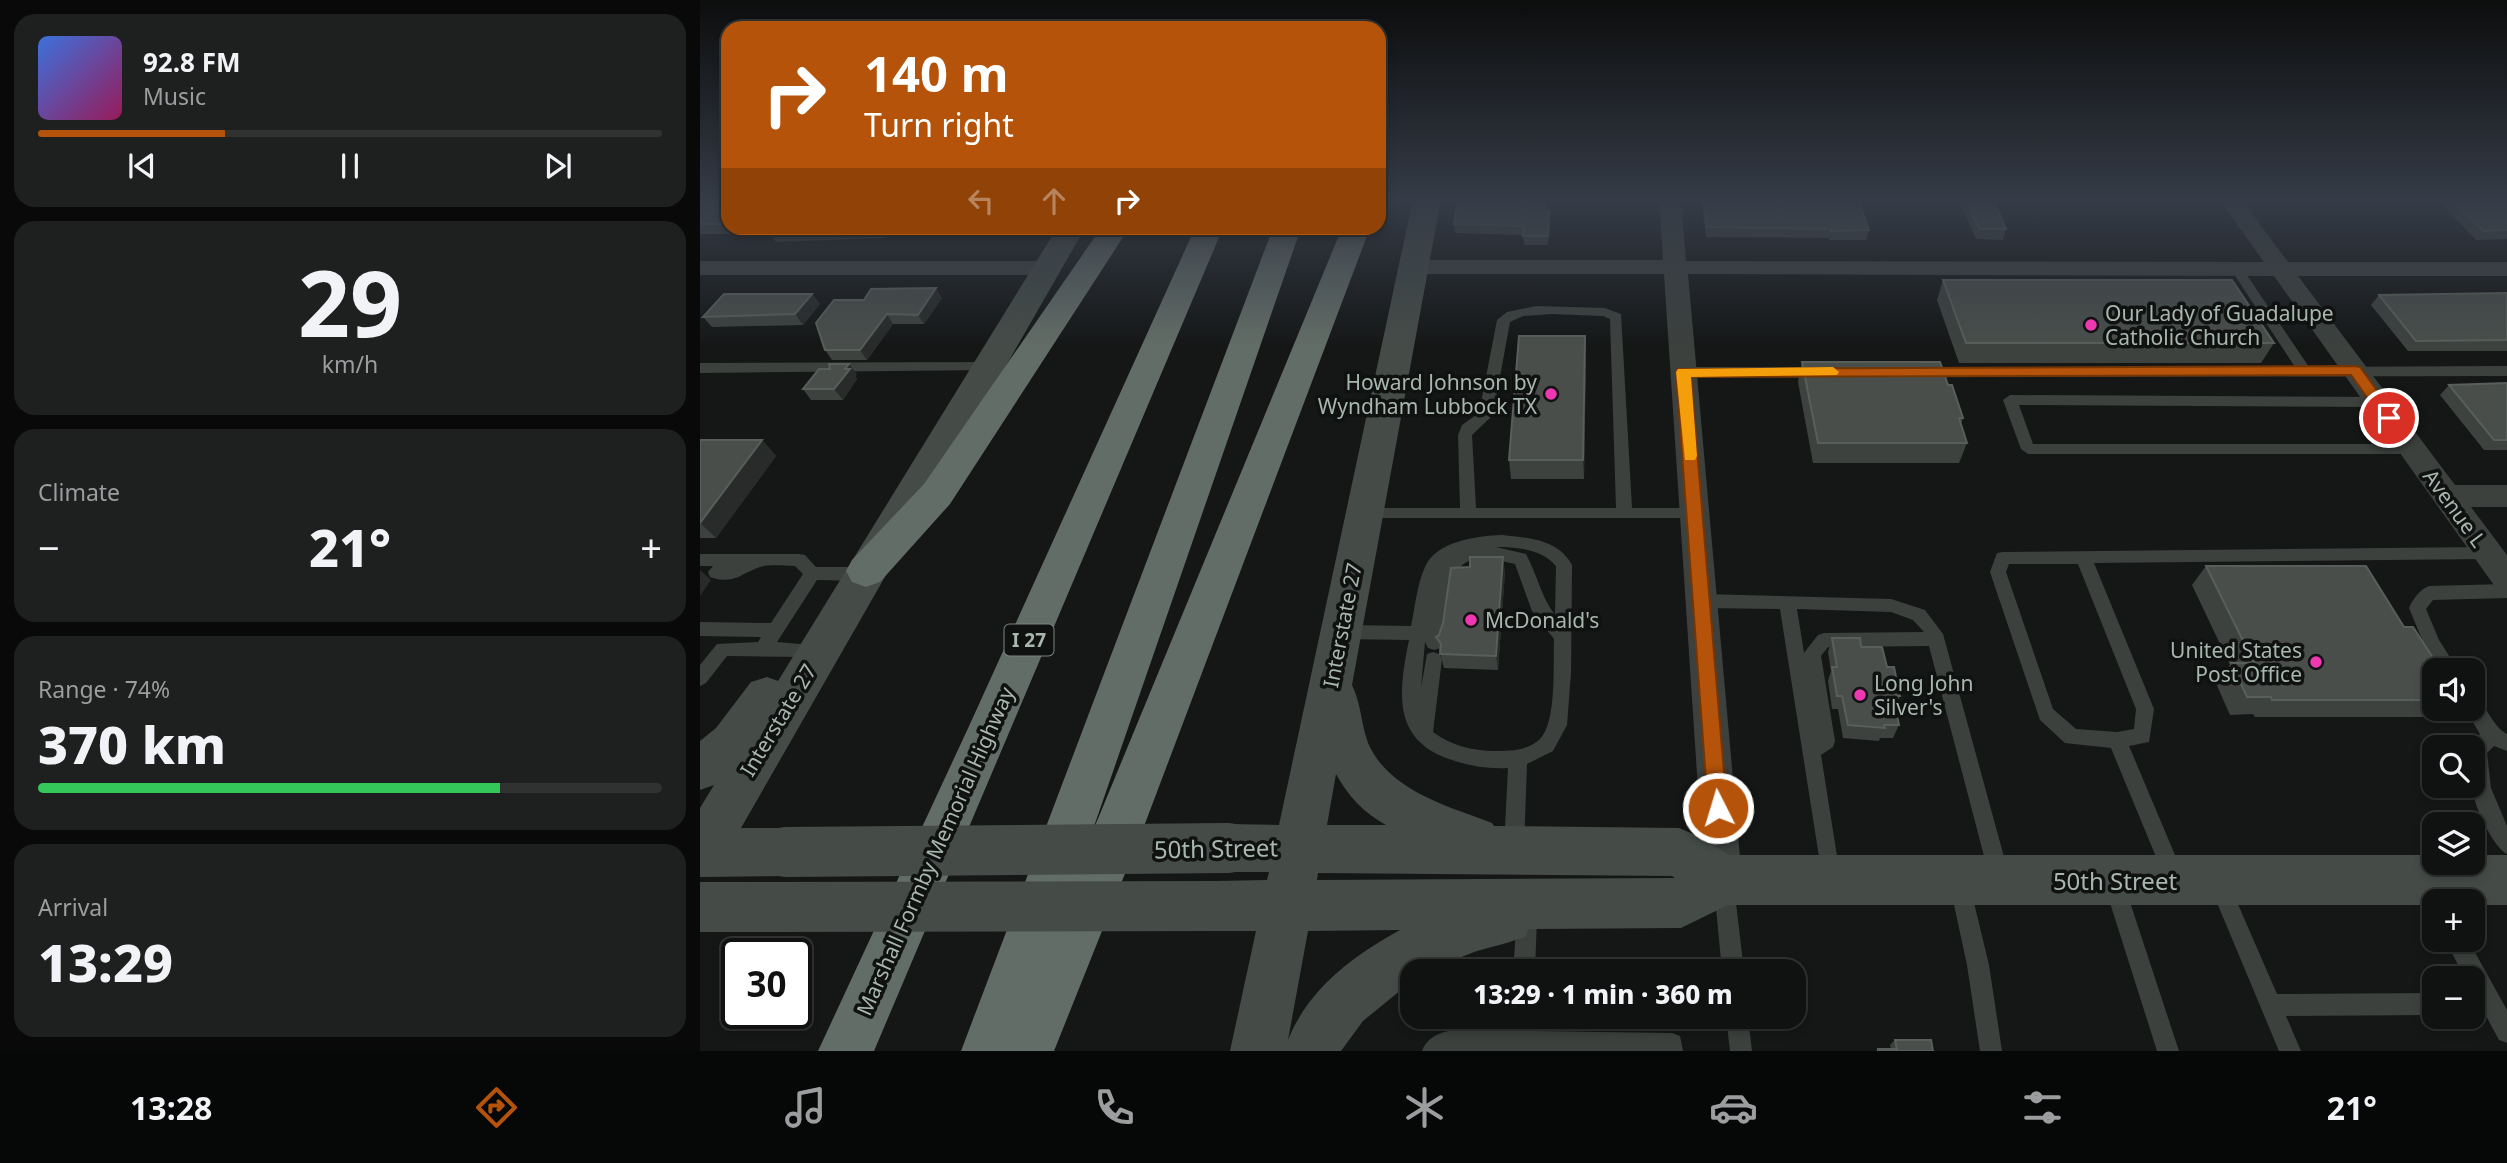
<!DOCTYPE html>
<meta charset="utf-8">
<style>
:root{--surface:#101111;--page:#1e1f1f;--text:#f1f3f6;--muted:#9c9d9f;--line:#303131;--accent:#b45309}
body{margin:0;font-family:"Noto Sans",sans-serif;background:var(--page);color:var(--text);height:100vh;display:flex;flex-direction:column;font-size:26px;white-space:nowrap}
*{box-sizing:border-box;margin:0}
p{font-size:23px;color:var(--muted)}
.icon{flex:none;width:38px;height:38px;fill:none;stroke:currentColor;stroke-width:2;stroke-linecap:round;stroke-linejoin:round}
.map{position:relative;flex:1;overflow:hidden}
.details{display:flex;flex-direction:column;gap:14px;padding:14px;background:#090909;width:700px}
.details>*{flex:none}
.banner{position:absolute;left:21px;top:21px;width:665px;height:214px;border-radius:21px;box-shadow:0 4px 10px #0003,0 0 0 2px var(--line);background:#b45309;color:#fff;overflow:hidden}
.controls{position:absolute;left:1722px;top:658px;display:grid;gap:14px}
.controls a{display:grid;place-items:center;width:63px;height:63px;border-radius:14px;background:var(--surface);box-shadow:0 4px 10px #0003,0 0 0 2px var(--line);font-size:35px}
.speed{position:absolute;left:21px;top:938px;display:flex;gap:14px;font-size:35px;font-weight:700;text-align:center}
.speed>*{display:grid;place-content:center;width:91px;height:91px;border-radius:50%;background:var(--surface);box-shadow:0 4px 10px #0003,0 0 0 2px var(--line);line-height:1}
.speed .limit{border:4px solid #111;border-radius:10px;background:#fff;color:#111}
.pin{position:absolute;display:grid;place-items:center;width:60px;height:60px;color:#fff;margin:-30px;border:4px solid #fff;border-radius:50%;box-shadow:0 2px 7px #0007}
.me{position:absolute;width:77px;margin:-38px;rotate:355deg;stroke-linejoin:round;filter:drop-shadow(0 0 5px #0008)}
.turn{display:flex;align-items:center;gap:24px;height:147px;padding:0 28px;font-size:32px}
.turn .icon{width:91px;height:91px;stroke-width:2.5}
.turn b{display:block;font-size:49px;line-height:60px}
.lanes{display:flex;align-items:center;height:66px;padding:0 28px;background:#0003;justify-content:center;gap:35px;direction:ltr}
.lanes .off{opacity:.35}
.big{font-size:52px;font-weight:800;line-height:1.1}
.details .widget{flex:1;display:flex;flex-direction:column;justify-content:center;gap:10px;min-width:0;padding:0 24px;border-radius:21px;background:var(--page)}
.details .dial{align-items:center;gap:0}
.dial b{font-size:91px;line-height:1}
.song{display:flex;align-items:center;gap:21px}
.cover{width:84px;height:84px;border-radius:10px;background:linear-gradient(135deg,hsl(220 70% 55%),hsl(330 70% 35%))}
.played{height:7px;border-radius:4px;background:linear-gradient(90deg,var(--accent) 30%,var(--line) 30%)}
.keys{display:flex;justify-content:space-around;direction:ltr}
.heat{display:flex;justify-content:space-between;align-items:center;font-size:38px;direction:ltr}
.charge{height:10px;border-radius:5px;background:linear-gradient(90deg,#34c759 74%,var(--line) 0)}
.trip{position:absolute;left:700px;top:959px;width:406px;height:70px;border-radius:21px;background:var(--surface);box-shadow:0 4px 10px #0003,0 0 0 2px var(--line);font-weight:800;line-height:70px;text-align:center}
.tabs{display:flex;height:112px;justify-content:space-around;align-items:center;background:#060707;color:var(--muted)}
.tabs .icon{width:49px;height:49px}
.tabs .selected{color:var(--accent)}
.tabs b{font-size:32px;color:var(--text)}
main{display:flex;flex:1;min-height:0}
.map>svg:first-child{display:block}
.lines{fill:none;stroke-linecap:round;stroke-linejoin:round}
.lane{fill:#3c413e;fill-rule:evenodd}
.street{fill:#3c413e;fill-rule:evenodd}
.secondary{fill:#454c48;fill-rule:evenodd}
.highway{fill:#636d67;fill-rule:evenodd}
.secondary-bridge{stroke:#454c48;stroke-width:50}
.wall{fill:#3d423f}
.shaded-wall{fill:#282b2a}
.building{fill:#494e4b;stroke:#585f5a;stroke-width:2}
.route{fill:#b45309;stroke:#753606;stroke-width:2}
.slow{fill:#f59e0b}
.poi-dot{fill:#ed38b1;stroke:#101212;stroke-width:2.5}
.labels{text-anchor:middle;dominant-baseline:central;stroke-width:7;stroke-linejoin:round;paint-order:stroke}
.shield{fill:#101212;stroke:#7a867e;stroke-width:2}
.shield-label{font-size:19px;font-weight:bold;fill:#a8b7ad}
.poi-label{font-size:21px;fill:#a8b7ad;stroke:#101212;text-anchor:start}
.street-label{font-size:21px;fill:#a8b7ad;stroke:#101212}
.near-street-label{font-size:24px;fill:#a8b7ad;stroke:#101212}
</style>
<main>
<section class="details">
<div class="widget">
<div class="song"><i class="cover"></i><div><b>92.8 FM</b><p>Music</p></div></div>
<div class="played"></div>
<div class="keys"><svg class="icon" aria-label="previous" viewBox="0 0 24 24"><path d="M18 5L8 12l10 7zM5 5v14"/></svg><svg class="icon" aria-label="pause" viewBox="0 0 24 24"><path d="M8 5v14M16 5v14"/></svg><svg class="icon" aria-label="next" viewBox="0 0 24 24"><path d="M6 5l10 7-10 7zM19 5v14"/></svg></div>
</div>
<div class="widget dial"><b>29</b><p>km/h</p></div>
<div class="widget"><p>Climate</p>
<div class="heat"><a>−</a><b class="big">21°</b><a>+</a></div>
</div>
<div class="widget"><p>Range · 74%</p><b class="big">370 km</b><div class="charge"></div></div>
<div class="widget"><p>Arrival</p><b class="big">13:29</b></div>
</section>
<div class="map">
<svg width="1807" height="1051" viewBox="0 0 1807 1051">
<rect width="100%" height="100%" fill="#151717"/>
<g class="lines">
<path class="lane" d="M 1536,264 L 1540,265 L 1609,367 L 1807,366 L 1807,376 L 1221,377 L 1214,372 L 1221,367 L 1595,367 L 1530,268 Z
M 836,306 L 905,308 L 921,314 L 932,508 L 994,508 L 1002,514 L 1000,518 L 657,518 L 655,514 L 663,508 L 760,508 L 758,435 L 762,425 L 779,413 L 797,320 L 807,312 ZM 852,314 L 903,316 L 910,319 L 916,508 L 776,508 L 772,435 L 793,415 L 810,322 L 823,316 Z
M 289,362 L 296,367 L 294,370 L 0,373 L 0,363 Z
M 983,367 L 1119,367 L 1126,372 L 1119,377 L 978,375 L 976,372 Z
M 1310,395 L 1677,397 L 1684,402 L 1677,407 L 1319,405 L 1333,444 L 1711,444 L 1718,449 L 1711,454 L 1328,454 L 1321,449 L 1303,400 Z
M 802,535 C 828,538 858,539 872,565 L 871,673 L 867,725 L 853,751 L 827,764 L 824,847 L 821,854 L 814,857 L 807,854 L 804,847 L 808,768 C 787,769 769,766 749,759 C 691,739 699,690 709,640 L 641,639 L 635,637 L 632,632 L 635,627 L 641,625 L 711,626 C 715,607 717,584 725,567 C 736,541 777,536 802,535 ZM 796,547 C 816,547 843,549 856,566 L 855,615 C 841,597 837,574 826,554 ZM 773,559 L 793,559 L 815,564 L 832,611 L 854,639 C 853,663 857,722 840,739 C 828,751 809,751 794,751 C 773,751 750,745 733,732 L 742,659 L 739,654 L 733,652 L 727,654 L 721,688 L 725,642 L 728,648 L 734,650 L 740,648 C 754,620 736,573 773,559 Z
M 1788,547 L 1794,549 L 1796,553 L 1794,557 L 1788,559 L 1394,563 L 1454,709 L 1449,742 L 1429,746 L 1483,874 L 1480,881 L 1473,884 L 1466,881 L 1411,748 L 1365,743 L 1340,720 L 1290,572 L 1297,553 L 1303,552 ZM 1309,564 L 1378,564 L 1436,709 L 1434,729 L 1417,732 L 1376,729 L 1353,709 L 1306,572 Z
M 0,554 L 99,554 L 105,555 L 116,567 L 164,567 L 170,569 L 172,574 L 170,579 L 164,581 L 117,580 L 77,642 L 111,645 L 114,650 L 111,655 L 105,657 L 27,656 L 6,683 L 0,686 L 0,665 L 17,644 L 58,642 L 61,637 L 0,636 L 0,622 L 71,623 L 103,574 L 95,566 C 85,566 70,564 60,567 C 40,574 34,585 10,577 L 8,572 L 13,566 L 0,566 Z
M 1807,584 L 1807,598 L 1733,600 L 1726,609 L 1739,640 L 1758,670 L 1739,670 L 1726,649 L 1709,608 C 1713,599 1720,589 1729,586 Z
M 1001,594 L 1191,599 L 1225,610 L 1243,634 L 1309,875 L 1306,882 L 1299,885 L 1292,882 L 1289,875 L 1229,646 L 1128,647 L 1121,656 L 1135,741 L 1133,747 L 1121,755 L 1140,875 L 1137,882 L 1130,885 L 1123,882 L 1080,609 L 1001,608 L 995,606 L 993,601 L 995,596 ZM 1097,609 L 1191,612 L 1213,620 L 1224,632 L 1124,633 L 1118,635 L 1104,653 Z
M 1773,699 C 1789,705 1791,726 1807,734 L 1807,751 L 1794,746 L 1787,753 L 1791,788 L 1807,826 L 1807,854 C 1793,848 1772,802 1772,786 C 1772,775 1773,760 1773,747 L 1770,747 L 1780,734 L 1765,709 L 1773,709 Z
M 1024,876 L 1031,879 L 1034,886 L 1044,971 L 1022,971 L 1014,886 L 1017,879 Z
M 1260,876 L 1267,879 L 1270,886 L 1289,965 L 1302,1051 L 1280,1051 L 1267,965 L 1250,886 L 1253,879 Z
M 1520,876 L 1527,879 L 1577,994 L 1734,993 L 1734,1015 L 1586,1016 L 1601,1051 L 1579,1051 L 1510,886 L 1513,879 Z
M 1415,877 L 1422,880 L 1425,887 L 1479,1051 L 1457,1051 L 1405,887 L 1408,880 Z
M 827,907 L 834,910 L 837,917 L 835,971 L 813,971 L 817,917 L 820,910 Z
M 1745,940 L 1768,940 L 1807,1010 L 1807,1043 L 1799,1040 L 1785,1014 L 1773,1015 L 1773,978 L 1765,978 Z
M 812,1017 L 834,1017 L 834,1031 L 972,1033 L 980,1036 L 983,1051 L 722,1051 C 734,1020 785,1031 812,1031 Z
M 1026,1017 L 1048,1017 L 1052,1051 L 1030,1051 Z"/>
<path class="street" d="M 959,199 L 981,199 L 986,261 L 1564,262 L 1519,199 L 1541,199 L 1588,262 L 1807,262 L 1807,276 L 1598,276 L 1755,485 L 1807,485 L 1807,507 L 1771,507 L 1807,555 L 1807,591 L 1796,588 L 1574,276 L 988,274 L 1042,880 L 1037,894 L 1023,899 L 1009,894 L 1004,880 L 964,274 L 713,274 L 705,272 L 701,267 L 705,262 L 713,260 L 963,260 Z
M 0,261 L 348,261 L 356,263 L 360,268 L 356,273 L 348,275 L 0,275 Z"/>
<path class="secondary" d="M 713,199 L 741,199 L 652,685 C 661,703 661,724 668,743 C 689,791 748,806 792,823 L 794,826 L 979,828 L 996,835 L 1029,855 L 1734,855 L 1734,863 L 1773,863 L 1773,855 L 1807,855 L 1807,905 L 1773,905 L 1773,901 L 1734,901 L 1734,905 L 1028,905 L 981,928 L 829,929 L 826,936 C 810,943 794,946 777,951 C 754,959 736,971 712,971 L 712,981 L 663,1021 L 641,1051 L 530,1051 L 556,931 L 516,931 L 498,924 L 491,906 L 498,888 L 516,881 L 567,880 L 569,872 L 528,872 L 511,865 L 503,848 L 511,831 L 528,824 L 579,825 ZM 636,774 C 648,796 664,813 686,825 L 627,825 ZM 618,873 L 972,876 L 975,878 L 617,880 ZM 700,930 C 653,956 609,988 588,1040 L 608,931 Z
M 357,228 L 385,228 L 41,828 L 86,828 L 103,835 L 111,852 L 103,869 L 86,876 L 0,877 L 0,808 L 14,785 L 0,790 L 0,741 L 16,728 L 51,682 L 67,677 L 78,681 Z
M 0,882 L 56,882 L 74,889 L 81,907 L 74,925 L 56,932 L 0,932 Z"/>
<path class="highway" d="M 401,228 L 429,228 L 250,504 L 180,582 L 166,587 L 152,582 L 146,571 L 152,560 L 224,484 Z
M 495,228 L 523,228 L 174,1051 L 118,1051 L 270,724 Z
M 573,228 L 601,228 L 390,838 L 642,228 L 670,228 L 446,821 L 354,1051 L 261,1051 Z"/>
<path class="secondary-bridge" d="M 86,852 L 528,848
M 56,907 L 516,906"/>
</g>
<path class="wall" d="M 0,199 L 28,199 L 28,228 L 52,228 L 46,234 L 0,234 Z
M 1001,199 L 1158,199 L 1169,230 L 1166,240 L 1129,240 L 1129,238 L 1006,237 Z
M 1260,199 L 1293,199 L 1306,229 L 1303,240 L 1276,239 L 1259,200 Z
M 1737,199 L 1807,199 L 1807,239 L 1776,240 Z
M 846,211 L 850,220 L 848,245 L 824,245 L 823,235 L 755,233 L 754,224 Z
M 194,228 L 185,238 L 76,242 L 69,232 Z
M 252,228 L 346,228 L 343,233 L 255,233 Z
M 1243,280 L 1574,343 L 1561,363 L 1259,363 L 1237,300 Z
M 1807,293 L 1807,351 L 1708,351 L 1671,305 L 1679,295 Z
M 112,294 L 120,304 L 103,325 L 12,327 L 3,317 Z
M 242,298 L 224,324 L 193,324 L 167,360 L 132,360 L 125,350 L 164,300 Z
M 886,356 L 884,479 L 811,479 L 809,460 Z
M 1102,362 L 1248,385 L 1263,418 L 1261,424 L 1267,443 L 1259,463 L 1113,463 L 1098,382 Z
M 157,374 L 155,376 L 157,379 L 143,400 L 111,400 L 103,389 Z
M 1807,383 L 1807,450 L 1784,450 L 1740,395 L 1749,385 Z
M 0,440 L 62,440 L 76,456 L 16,538 L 0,538 Z
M 1506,566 L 1704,627 L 1735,661 L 1728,666 L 1734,676 L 1734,709 L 1738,709 L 1727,717 L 1555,717 L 1553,714 L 1530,715 L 1515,681 L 1530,665 L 1492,585 Z
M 805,571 L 798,670 L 744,668 L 736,637 L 739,635 Z
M 1132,638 L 1161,647 L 1187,667 L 1200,696 L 1195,707 L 1199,725 L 1193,738 L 1180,738 L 1179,741 L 1143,738 L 1138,709 L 1132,709 L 1128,681 L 1131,671 L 1128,652 Z
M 1195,1040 L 1233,1051 L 1176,1051 L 1178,1049 L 1191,1049 L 1190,1045 Z"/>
<path class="shaded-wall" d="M 41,228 L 52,228 L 46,234 Z
M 180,228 L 194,228 L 185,238 L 179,229 Z
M 236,288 L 242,298 L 224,324 L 218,315 Z
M 112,294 L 120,304 L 103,325 L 95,314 Z
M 187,314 L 193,324 L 167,360 L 160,350 Z
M 885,336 L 886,356 L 884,479 L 883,460 Z
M 149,364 L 157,374 L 155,376 L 157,379 L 143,400 L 134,389 Z
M 62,440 L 76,456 L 16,538 L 0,523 Z
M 803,557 L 805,571 L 798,670 L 796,656 Z
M 0,570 L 11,580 L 0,596 Z"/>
<path class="building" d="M 0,199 L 28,199 L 28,224 L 0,224 Z
M 758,199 L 845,199 L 845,211 L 849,211 L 848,236 L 823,236 L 824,226 L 754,224 Z
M 1003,199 L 1158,199 L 1169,230 L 1131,231 L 1131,229 L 1007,227 Z
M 1266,199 L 1293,199 L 1306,229 L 1279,229 Z
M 1751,199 L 1807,199 L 1807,230 L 1783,231 Z
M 71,228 L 180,228 L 179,229 L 69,232 Z
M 1243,280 L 1532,280 L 1574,343 L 1266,343 Z
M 236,288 L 218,315 L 187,314 L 160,350 L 125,350 L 116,323 L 134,300 L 164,300 L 171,289 Z
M 1807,293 L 1807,340 L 1716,341 L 1679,295 Z
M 24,294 L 112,294 L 95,314 L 3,317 Z
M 819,336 L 885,336 L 883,460 L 809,460 Z
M 1102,362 L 1240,362 L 1248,385 L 1252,385 L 1263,418 L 1259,418 L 1267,443 L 1118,443 Z
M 129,364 L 149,364 L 145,369 L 150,369 L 134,389 L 103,389 L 119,369 L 130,369 Z
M 1807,383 L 1807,440 L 1794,440 L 1749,385 Z
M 0,440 L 62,440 L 0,523 Z
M 770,557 L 803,557 L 796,656 L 740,654 L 741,644 L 736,637 L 739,635 L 743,623 L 751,568 L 770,567 Z
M 1506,566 L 1666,566 L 1704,627 L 1713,627 L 1735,661 L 1725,661 L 1734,676 L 1734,700 L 1572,700 L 1571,697 L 1547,697 L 1531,663 L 1554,663 Z
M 1132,638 L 1160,638 L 1161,647 L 1182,647 L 1187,667 L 1194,667 L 1200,696 L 1193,696 L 1199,725 L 1184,725 L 1185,728 L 1148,725 L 1142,696 L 1137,696 L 1132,667 L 1137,667 Z
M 1195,1040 L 1231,1040 L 1233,1051 L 1178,1051 L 1178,1049 L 1197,1049 Z"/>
<linearGradient id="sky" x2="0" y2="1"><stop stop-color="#0c0d0d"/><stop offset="0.58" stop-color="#353c47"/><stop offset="1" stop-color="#353c47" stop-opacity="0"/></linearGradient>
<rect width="1807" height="346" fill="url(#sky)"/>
<path class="route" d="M 1655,366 L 1660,367 L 1694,414 L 1696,418 L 1694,421 L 1684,421 L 1651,375 L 991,377 L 1027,808 L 1025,814 L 1018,817 L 1011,814 L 1008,808 L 976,372 L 978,369 Z"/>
<path class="slow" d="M 1133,367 L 1139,372 L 1137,375 L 991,377 L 997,456 L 995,460 L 985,460 L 976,372 L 978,369 Z"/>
<g class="poi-dot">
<circle cx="1391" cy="325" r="7"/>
<circle cx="851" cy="394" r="7"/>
<circle cx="771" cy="620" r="7"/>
<circle cx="1616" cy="662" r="7"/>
<circle cx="1160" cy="695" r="7"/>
</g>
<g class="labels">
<rect class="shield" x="304.5" y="624.5" width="49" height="31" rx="5"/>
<g class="shield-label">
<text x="329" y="640">I 27</text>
</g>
<g class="poi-label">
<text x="1405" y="313">Our Lady of Guadalupe<tspan x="1405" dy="24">Catholic Church</tspan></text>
<text x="837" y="382" text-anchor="end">Howard Johnson by<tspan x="837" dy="24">Wyndham Lubbock TX</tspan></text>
<text x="785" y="620">McDonald's</text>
<text x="1602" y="650" text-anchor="end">United States<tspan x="1602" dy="24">Post Office</tspan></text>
<text x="1174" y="683">Long John<tspan x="1174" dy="24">Silver's</tspan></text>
</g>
<g class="street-label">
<text transform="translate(1755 508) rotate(54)">Avenue L</text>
<text transform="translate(642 625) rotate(-79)">Interstate 27</text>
<text transform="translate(78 720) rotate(-59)">Interstate 27</text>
<text transform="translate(235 851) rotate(-66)">Marshall Formby Memorial Highway</text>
</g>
<g class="near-street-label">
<text transform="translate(516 848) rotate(-1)">50th Street</text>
<text x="1415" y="880">50th Street</text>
</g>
</g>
</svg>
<div class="controls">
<a><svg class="icon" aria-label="sound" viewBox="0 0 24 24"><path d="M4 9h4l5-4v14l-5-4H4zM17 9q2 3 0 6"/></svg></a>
<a><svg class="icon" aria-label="search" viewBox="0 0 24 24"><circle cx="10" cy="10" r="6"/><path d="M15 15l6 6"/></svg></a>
<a><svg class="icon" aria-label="layers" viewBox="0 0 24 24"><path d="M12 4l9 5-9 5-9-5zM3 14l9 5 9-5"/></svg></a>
<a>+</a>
<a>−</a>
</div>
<div class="speed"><div class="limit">30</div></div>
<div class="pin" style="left:1689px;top:418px;background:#d93025"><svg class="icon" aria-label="arrive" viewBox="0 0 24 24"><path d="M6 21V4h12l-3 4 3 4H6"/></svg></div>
<svg class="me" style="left:1018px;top:808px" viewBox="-20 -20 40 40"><circle r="17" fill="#b45309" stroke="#fff" stroke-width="3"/><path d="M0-11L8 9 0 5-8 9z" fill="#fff"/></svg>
<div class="trip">13:29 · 1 min · 360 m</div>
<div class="banner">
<div class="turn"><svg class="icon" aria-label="right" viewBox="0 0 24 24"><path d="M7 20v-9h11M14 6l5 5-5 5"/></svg><div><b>140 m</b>Turn right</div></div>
<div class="lanes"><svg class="icon off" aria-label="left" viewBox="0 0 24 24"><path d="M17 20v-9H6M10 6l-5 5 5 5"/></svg><svg class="icon off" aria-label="ahead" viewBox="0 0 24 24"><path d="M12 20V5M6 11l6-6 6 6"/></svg><svg class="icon" aria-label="right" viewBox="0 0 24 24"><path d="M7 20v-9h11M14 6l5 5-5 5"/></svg></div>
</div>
</div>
</main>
<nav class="tabs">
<b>13:28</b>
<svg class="icon selected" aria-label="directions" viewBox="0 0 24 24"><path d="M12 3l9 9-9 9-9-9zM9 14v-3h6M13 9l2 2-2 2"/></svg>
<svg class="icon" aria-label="music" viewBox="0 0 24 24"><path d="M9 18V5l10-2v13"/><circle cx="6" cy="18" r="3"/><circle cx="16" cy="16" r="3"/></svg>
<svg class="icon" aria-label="phone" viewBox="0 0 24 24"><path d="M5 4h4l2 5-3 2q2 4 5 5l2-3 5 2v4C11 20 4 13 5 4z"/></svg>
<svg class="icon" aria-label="climate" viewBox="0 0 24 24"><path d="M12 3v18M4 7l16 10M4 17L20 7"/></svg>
<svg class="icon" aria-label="car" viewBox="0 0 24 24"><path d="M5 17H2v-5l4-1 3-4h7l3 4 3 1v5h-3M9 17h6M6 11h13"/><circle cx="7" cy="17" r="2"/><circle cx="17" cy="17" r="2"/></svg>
<svg class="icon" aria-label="filters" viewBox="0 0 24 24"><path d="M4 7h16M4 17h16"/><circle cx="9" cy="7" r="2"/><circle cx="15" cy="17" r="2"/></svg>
<b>21°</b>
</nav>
